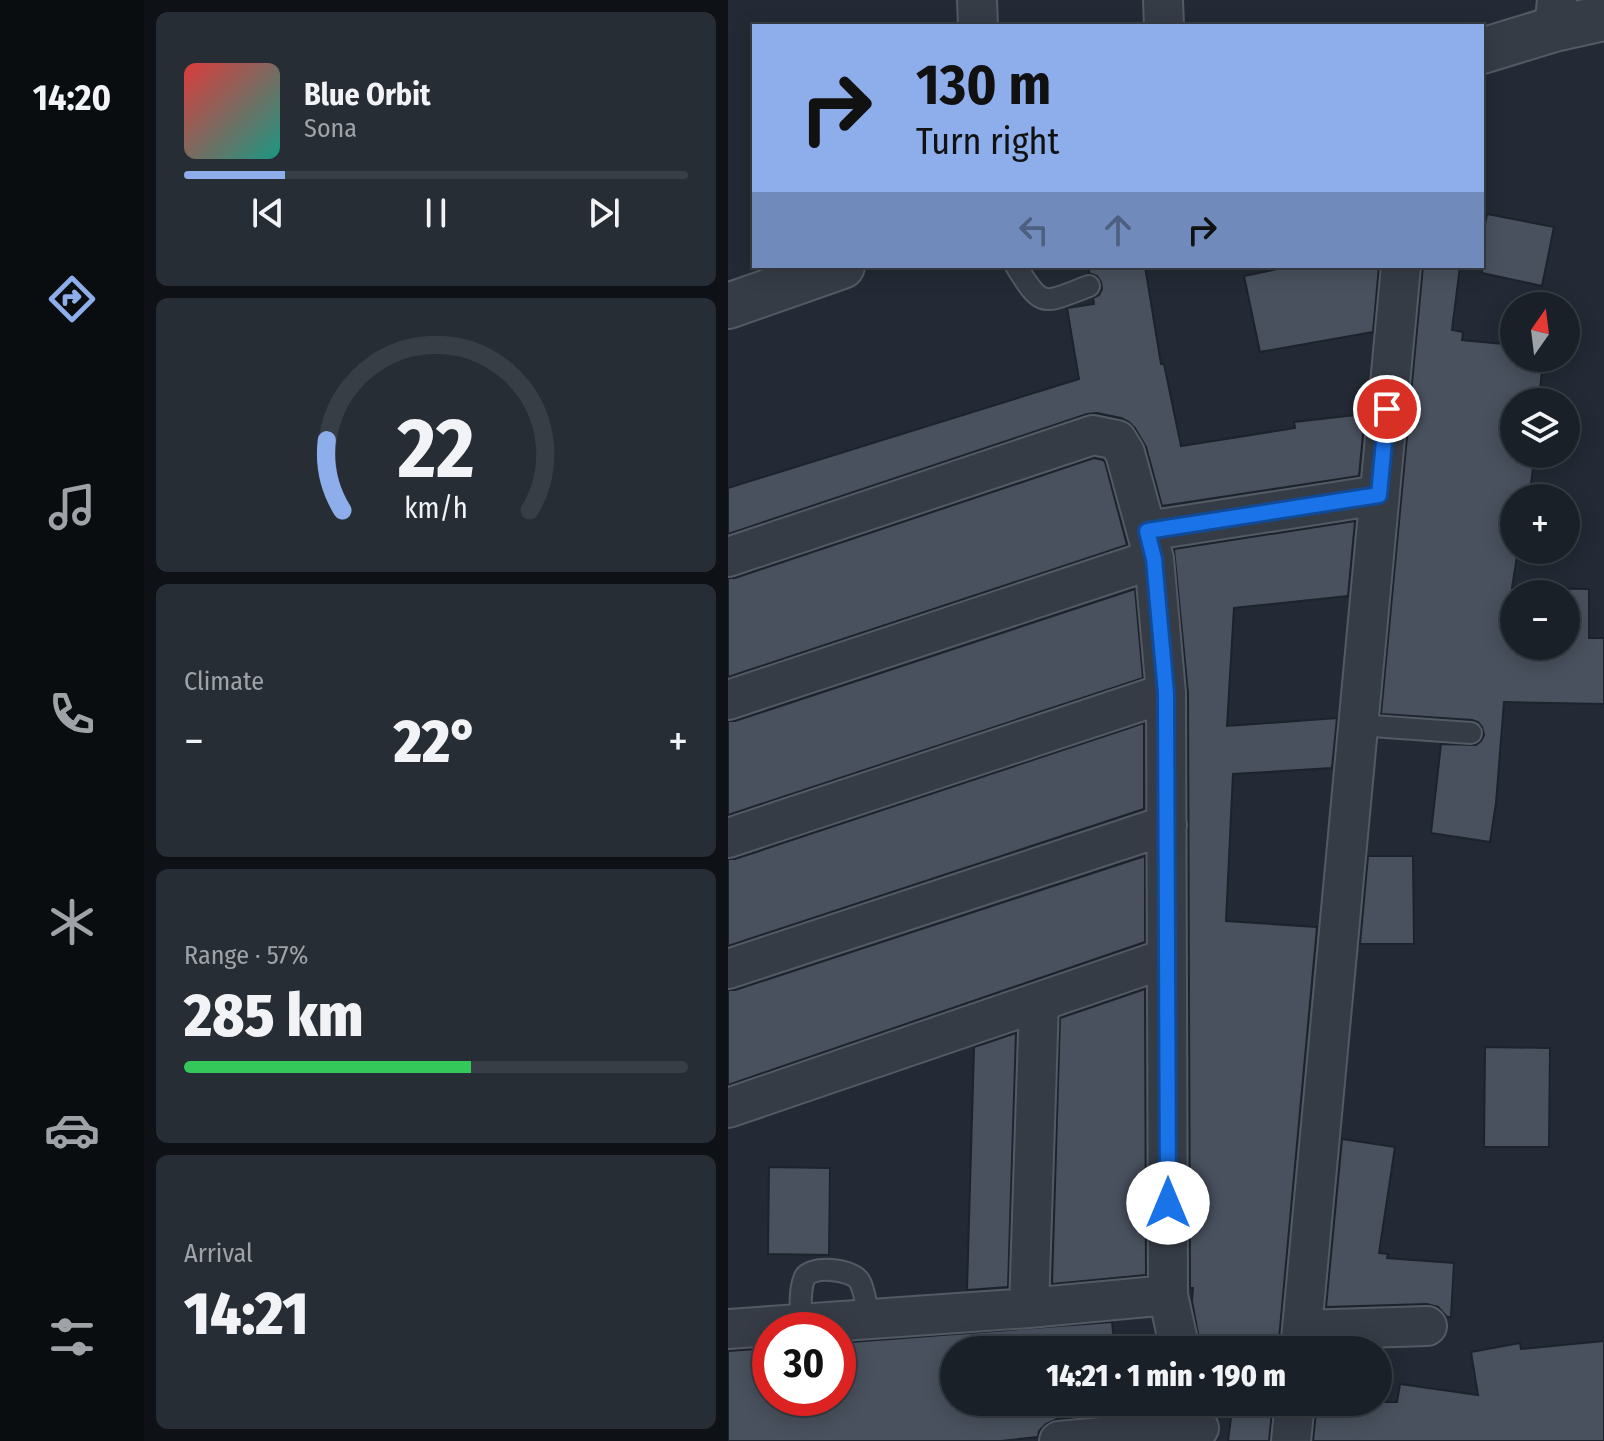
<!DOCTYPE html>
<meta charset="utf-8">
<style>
:root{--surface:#1a2028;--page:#272d34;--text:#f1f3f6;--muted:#9fa3a8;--line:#383e45;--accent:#8daeea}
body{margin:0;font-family:"Fira Sans Condensed",sans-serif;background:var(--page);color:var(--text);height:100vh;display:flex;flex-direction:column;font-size:30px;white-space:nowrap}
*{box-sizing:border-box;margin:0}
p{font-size:26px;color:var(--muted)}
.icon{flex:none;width:44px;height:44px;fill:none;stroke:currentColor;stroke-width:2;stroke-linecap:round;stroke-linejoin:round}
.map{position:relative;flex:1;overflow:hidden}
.drawer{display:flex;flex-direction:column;gap:12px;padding:12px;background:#0e1216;width:584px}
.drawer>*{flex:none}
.guide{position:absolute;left:24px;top:24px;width:732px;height:244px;border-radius:0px;box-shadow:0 4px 20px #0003,0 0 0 2px var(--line);background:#8daeea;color:#111;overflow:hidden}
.needle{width:52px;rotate:14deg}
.fabs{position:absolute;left:772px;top:292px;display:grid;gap:16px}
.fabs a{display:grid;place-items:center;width:80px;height:80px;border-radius:50%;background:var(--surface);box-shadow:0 4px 20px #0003,0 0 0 2px var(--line);font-size:40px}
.speed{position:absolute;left:24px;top:1312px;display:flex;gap:16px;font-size:40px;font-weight:700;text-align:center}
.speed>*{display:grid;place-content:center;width:104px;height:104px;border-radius:50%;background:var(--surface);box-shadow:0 4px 20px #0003,0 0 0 2px var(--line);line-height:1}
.speed .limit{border:12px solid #d22;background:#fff;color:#111}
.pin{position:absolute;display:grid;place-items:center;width:68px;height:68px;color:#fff;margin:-34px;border:4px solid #fff;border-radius:50%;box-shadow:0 2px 8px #0007}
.me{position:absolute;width:88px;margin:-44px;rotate:0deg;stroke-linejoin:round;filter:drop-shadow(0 0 6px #0008)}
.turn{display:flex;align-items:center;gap:28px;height:168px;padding:0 32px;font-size:36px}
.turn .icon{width:104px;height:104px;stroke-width:2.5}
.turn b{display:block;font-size:56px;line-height:68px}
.lanes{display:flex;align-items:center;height:76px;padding:0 32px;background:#0003;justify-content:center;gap:40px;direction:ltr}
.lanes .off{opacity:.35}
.big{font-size:60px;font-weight:800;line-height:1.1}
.drawer .tile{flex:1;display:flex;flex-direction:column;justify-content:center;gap:12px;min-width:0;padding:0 28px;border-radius:12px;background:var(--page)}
.drawer .dial{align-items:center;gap:0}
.dial svg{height:208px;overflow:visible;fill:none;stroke:var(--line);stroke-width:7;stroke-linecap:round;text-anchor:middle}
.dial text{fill:var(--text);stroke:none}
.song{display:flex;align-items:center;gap:24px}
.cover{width:96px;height:96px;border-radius:12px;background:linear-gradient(135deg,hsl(0 70% 55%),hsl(170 70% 35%))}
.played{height:8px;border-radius:4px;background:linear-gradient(90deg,var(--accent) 20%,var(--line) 20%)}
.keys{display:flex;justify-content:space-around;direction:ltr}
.heat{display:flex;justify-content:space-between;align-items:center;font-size:44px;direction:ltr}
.charge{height:12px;border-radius:6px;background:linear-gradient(90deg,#34c759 57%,var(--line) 0)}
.trip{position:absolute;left:212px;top:1336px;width:452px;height:80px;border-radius:40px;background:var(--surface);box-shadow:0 4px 20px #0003,0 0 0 2px var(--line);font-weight:800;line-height:80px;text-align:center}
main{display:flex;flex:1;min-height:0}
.tab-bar{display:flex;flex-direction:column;width:144px;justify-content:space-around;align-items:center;background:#0a0d10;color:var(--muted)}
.tab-bar .icon{width:56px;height:56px}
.tab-bar .current{color:var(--accent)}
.tab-bar b{font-size:36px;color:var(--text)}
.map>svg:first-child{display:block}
.building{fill:#49515e;stroke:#1d232c;stroke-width:2;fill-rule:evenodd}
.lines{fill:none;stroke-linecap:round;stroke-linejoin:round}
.service-casing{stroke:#535a63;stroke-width:24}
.minor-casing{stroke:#535a63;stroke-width:42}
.tertiary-casing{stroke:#535a63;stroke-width:48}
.service{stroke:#363c46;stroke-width:20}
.minor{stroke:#363c46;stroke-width:38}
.tertiary{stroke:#363c46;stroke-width:44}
.route-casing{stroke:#114b97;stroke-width:20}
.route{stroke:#1a73e8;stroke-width:14}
</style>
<main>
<nav class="tab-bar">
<b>14:20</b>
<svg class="icon current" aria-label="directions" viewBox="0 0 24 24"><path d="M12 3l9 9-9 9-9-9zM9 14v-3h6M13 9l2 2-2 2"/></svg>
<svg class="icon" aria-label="music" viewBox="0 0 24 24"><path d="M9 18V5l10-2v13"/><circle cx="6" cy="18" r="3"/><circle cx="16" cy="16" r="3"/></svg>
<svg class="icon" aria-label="phone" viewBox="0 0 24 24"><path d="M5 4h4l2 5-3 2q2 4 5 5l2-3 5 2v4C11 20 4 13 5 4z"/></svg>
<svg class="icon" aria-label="climate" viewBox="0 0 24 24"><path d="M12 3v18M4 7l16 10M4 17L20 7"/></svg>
<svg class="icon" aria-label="car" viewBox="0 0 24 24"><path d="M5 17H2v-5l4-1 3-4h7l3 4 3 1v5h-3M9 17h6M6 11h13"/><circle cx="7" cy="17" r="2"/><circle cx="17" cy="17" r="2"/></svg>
<svg class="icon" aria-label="filters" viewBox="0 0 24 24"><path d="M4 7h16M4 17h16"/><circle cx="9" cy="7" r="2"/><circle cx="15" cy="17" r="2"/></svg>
</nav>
<section class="drawer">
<div class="tile">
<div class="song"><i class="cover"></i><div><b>Blue Orbit</b><p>Sona</p></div></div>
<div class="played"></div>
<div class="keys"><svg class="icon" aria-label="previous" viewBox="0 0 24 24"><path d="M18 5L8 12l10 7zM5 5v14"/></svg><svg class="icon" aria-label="pause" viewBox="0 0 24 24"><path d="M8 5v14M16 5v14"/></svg><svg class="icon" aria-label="next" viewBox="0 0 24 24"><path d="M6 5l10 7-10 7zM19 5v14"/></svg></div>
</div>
<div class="tile dial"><svg viewBox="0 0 100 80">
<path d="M14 69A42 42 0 1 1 86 69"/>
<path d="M14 69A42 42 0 0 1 8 42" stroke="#8daeea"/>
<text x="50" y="56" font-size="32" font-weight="700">22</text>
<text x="50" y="72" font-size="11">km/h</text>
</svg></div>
<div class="tile"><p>Climate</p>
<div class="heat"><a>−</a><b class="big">22°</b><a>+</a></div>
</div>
<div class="tile"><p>Range · 57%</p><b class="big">285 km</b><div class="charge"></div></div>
<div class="tile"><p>Arrival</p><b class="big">14:21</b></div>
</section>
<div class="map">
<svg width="876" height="1441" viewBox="0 0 876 1441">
<rect width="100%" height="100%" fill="#232a35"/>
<path class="building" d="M 759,214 L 826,227 L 814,286 L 754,273 L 754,239 Z
M 379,266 L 417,266 L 433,364 L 436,364 L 453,446 L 567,428 L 566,422 L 637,414 L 631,476 L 434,506 L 418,447 L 407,428 L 401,422 L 393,418 L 369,413 L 359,414 L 0,534 L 0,488 L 351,379 L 339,308 L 366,304 L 365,298 L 371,295 L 374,289 L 373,282 L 369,276 L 361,273 L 361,269 Z
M 564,266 L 651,266 L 645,332 L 532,352 L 516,276 Z
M 695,266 L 732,266 L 724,330 L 735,332 L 734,340 L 786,345 L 786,358 L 815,358 L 811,402 L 786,402 L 786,454 L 807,454 L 801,498 L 786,498 L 786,550 L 790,550 L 784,588 L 861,589 L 861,638 L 876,638 L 876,704 L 776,702 L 768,803 L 762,842 L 703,833 L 713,744 L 748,745 L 753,741 L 756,735 L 754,727 L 750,722 L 744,720 L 653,714 ZM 786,594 L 838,594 L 838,646 L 786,646 Z
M 366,458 L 375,460 L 377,462 L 399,545 L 0,677 L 0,578 L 7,578 Z
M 627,521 L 620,596 L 506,608 L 499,726 L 609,718 L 604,768 L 505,774 L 498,921 L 589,927 L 550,1350 L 473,1350 L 464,1301 L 465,1288 L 462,1288 L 460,693 L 446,549 Z
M 407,589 L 415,678 L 0,815 L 0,721 L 7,721 Z
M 416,723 L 416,809 L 0,946 L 0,859 L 7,859 Z
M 417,856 L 417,942 L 0,1085 L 0,990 L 7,990 Z
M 640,856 L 685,856 L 686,944 L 632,944 Z
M 417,989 L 418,1275 L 324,1284 L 332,1018 Z
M 288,1033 L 280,1287 L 239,1290 L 246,1047 Z
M 757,1047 L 822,1048 L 821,1147 L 756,1147 Z
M 614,1139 L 667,1147 L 651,1253 L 660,1254 L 659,1258 L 726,1263 L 723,1317 L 719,1317 L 710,1307 L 699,1304 L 598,1307 Z
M 41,1167 L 102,1168 L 101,1255 L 40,1254 Z
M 384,1322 L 387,1350 L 226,1350 L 226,1402 L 441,1402 L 441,1409 L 329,1419 L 318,1424 L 311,1431 L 310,1437 L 273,1441 L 0,1441 L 0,1351 L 42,1348 L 42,1398 L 110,1398 L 110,1343 Z
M 876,1341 L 876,1441 L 585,1441 L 589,1402 L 669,1402 L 672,1384 L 750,1395 L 743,1352 L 792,1343 L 793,1349 Z
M 505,1402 L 545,1402 L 541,1441 L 500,1441 Z"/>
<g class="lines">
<defs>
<path id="service" d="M 288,266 C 315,310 315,303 361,286
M 630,725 L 743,733
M 73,1324 C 73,1310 71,1292 76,1279 C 80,1265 125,1268 132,1282 C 137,1292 139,1308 141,1320"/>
<path id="minor" d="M 249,0 L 250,26
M 435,0 L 436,26
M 826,29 L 829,0
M 419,531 L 651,495
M 0,557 L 365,435 L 389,440 L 397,453 L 426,559 L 438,693 L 440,1295 L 452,1350
M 0,700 L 426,559
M 0,838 L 438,693
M 0,969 L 439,825
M 0,1108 L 439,958
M 301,1308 L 311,1002
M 0,1329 L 301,1308 L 440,1295
M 574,1330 L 699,1326
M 572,1350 L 673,266
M 331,1441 L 471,1428
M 563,1441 L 567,1402"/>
<path id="tertiary" d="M 754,51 L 826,29 L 876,18
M 0,306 L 114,266"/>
</defs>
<use href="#service" class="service-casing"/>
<use href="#minor" class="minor-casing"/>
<use href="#tertiary" class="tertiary-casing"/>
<use href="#service" class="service"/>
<use href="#minor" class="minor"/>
<use href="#tertiary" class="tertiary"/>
</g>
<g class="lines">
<defs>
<path id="route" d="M 440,1203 L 438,693 L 426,559 L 419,531 L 651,495 L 659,409"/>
</defs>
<use href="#route" class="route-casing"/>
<use href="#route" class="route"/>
</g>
</svg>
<div class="fabs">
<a><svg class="needle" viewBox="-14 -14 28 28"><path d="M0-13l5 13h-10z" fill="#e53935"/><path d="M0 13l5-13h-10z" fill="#9fa3a8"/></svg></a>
<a><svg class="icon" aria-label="layers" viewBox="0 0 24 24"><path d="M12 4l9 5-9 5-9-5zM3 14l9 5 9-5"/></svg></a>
<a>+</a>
<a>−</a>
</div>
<div class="speed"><div class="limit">30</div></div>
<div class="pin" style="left:659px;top:409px;background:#d93025"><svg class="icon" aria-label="arrive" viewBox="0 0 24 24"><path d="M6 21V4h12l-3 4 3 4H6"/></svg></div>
<svg class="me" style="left:440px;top:1203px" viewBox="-20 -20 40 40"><circle r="19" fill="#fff"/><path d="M0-13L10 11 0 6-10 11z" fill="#1a73e8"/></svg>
<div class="trip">14:21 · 1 min · 190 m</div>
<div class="guide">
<div class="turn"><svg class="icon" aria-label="right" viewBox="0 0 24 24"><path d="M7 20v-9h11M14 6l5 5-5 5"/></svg><div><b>130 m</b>Turn right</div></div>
<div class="lanes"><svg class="icon off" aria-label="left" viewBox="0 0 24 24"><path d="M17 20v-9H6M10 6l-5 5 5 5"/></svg><svg class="icon off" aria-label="ahead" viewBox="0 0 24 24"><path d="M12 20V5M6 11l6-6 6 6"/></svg><svg class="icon" aria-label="right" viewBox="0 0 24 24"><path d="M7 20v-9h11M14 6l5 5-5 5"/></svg></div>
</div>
</div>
</main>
